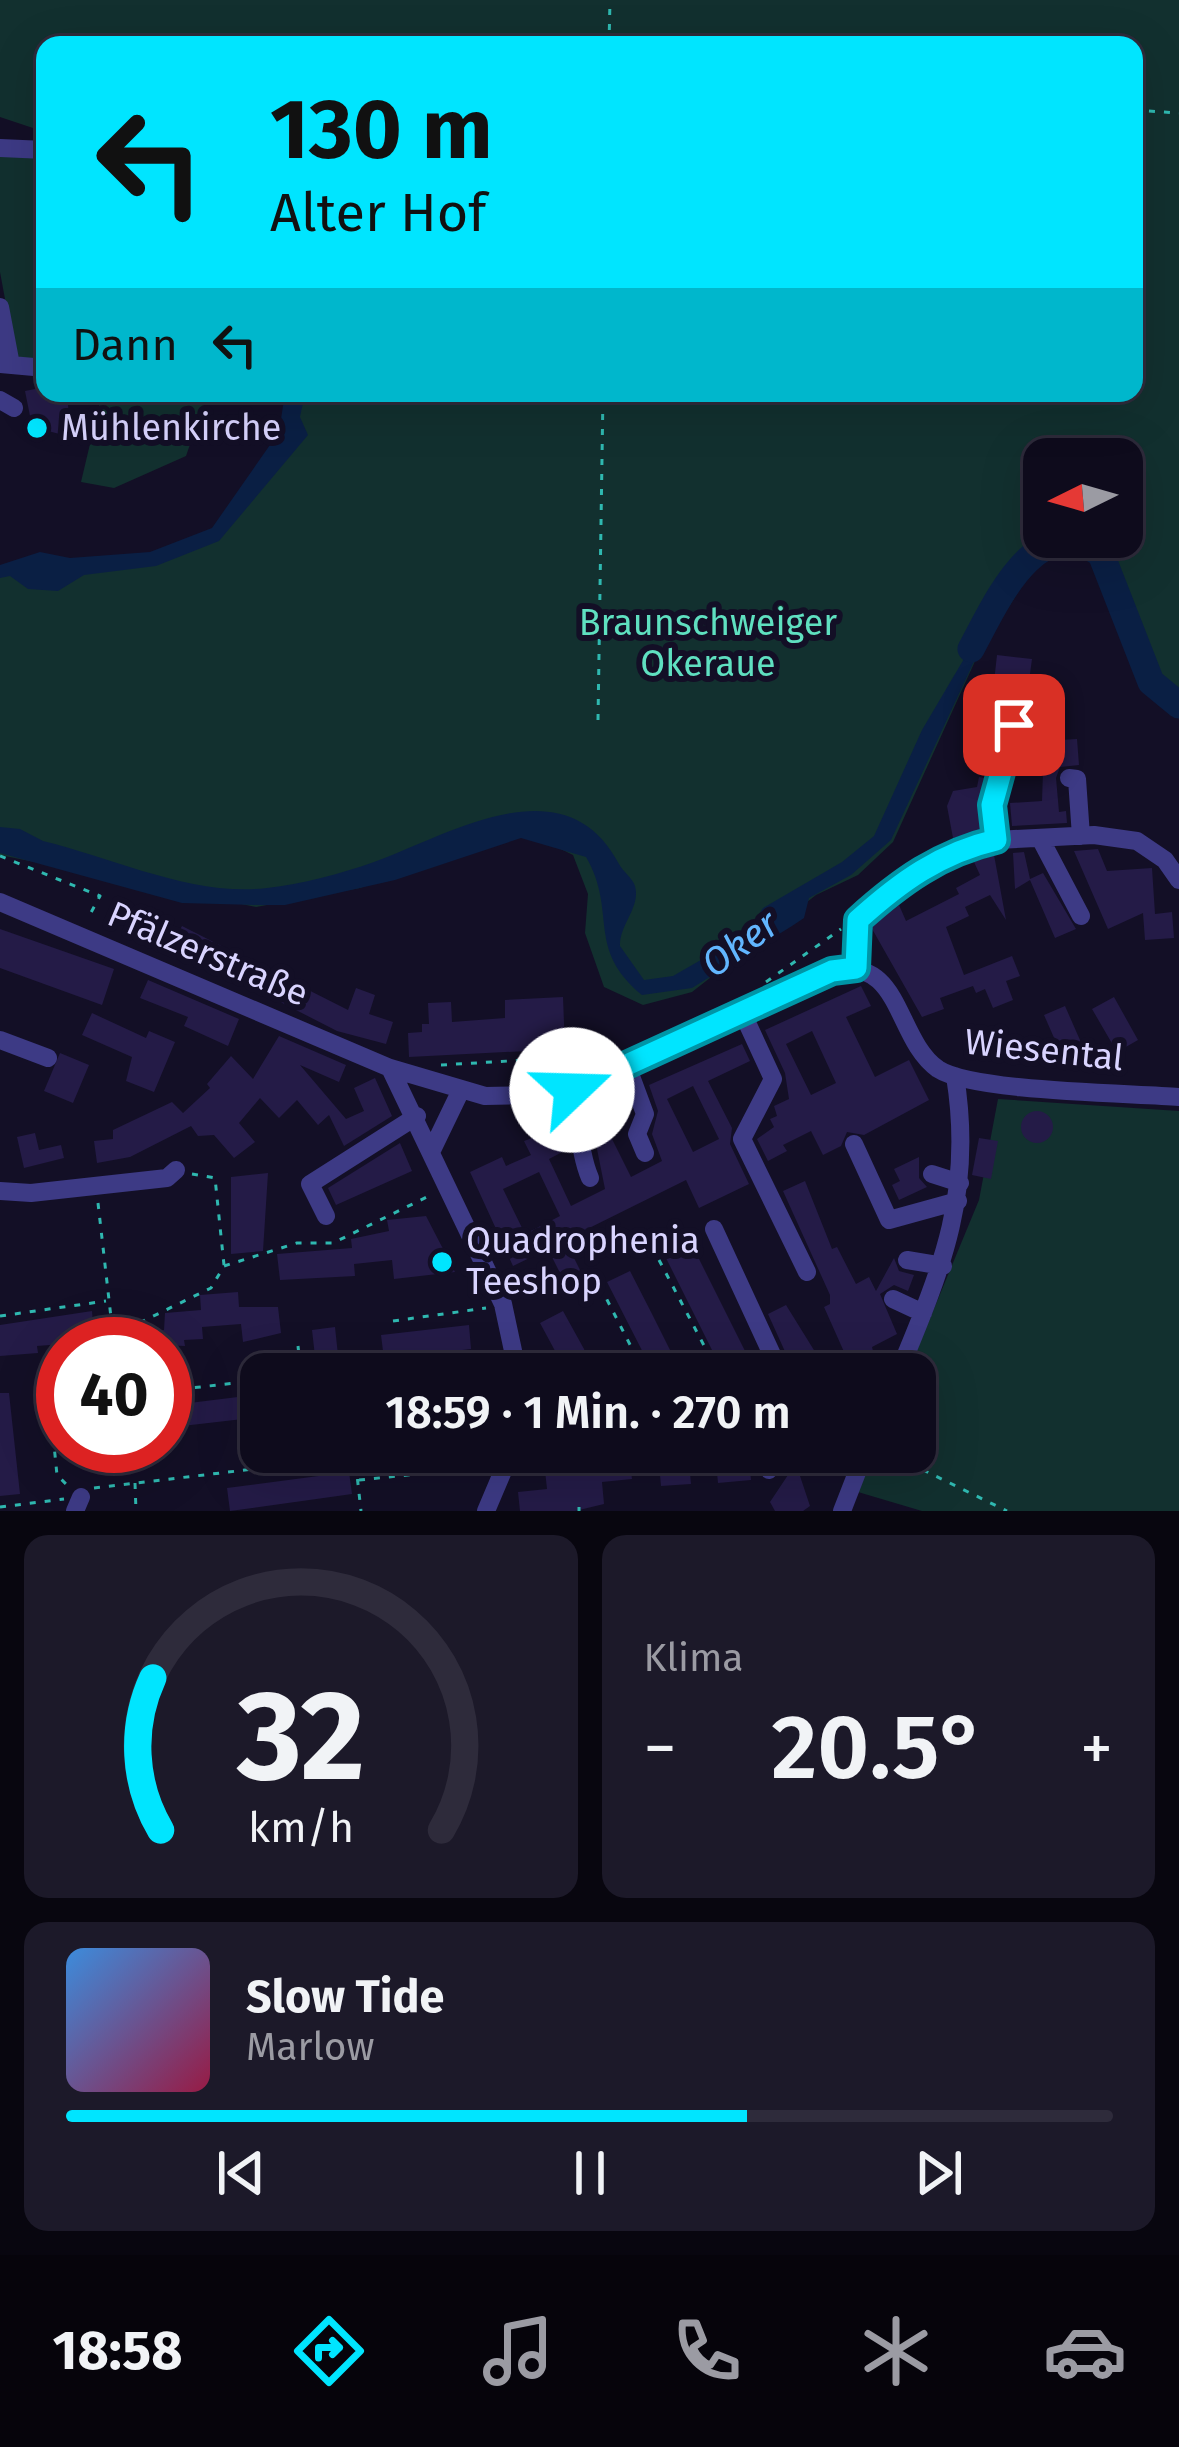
<!DOCTYPE html>
<html lang="de">
<meta charset="utf-8">
<style>
:root{--surface:#0e0b1c;--page:#1c1929;--text:#f1f3f6;--muted:#9b9ba3;--line:#2e2b3b;--accent:#00e5ff}
body{margin:0;font-family:"Fira Sans",sans-serif;background:var(--page);color:var(--text);height:100vh;display:flex;flex-direction:column;font-size:45px;white-space:nowrap}
*{box-sizing:border-box;margin:0}
p{font-size:39px;color:var(--muted)}
.icon{flex:none;width:66px;height:66px;fill:none;stroke:currentColor;stroke-width:2;stroke-linecap:round;stroke-linejoin:round}
.map{position:relative;height:1511px;overflow:hidden}
.sheet{display:flex;flex-direction:column;gap:24px;padding:24px;background:#08060f;flex:1}
.sheet>*{flex:none}
.hud{position:absolute;left:36px;top:36px;width:1107px;height:366px;border-radius:24px;box-shadow:0 12px 48px #0002,0 0 0 3px var(--line);background:#00e5ff;color:#111;overflow:hidden}
.needle{width:78px;rotate:265deg}
.controls{position:absolute;left:1023px;top:438px;display:grid;gap:24px}
.controls a{display:grid;place-items:center;width:120px;height:120px;border-radius:24px;background:var(--surface);box-shadow:0 12px 48px #0002,0 0 0 3px var(--line);font-size:60px}
.speed{position:absolute;left:36px;top:1317px;display:flex;gap:24px;font-size:60px;font-weight:700;text-align:center}
.speed>*{display:grid;place-content:center;width:156px;height:156px;border-radius:50%;background:var(--surface);box-shadow:0 12px 48px #0002,0 0 0 3px var(--line);line-height:1}
.speed .limit{border:18px solid #d22;background:#fff;color:#111}
.pin{position:absolute;display:grid;place-items:center;width:102px;height:102px;color:#fff;margin:-51px;border-radius:24px;box-shadow:0 6px 18px #0006}
.me{position:absolute;width:132px;margin:-66px;rotate:69deg;stroke-linejoin:round;filter:drop-shadow(0 0 9px #0008)}
.turn{display:flex;align-items:center;gap:42px;height:252px;padding:0 36px;font-size:54px}
.turn .icon{width:156px;height:156px;stroke-width:2.5}
.turn b{display:block;font-size:84px;line-height:102px}
.then{display:flex;align-items:center;height:114px;padding:0 36px;background:#0003;gap:24px;font-size:45px}
.big{font-size:90px;font-weight:600;line-height:1.1}
.sheet .widget{flex:1;display:flex;flex-direction:column;justify-content:center;gap:18px;min-width:0;padding:0 42px;border-radius:24px;background:var(--page)}
.sheet .dial{align-items:center;gap:0}
.dial svg{height:312px;overflow:visible;fill:none;stroke:var(--line);stroke-width:7;stroke-linecap:round;text-anchor:middle}
.dial text{fill:var(--text);stroke:none}
.song{display:flex;align-items:center;gap:36px}
.cover{width:144px;height:144px;border-radius:18px;background:linear-gradient(135deg,hsl(210 70% 55%),hsl(340 70% 35%))}
.played{height:12px;border-radius:6px;background:linear-gradient(90deg,var(--accent) 65%,var(--line) 65%)}
.keys{display:flex;justify-content:space-around;direction:ltr}
.heat{display:flex;justify-content:space-between;align-items:center;font-size:66px;direction:ltr}
.sheet .tiles{flex:1;display:grid;gap:24px;grid-template-columns:1fr 1fr}
.widget:last-child{grid-column:span 2}
.trip{position:absolute;left:240px;top:1353px;width:696px;height:120px;border-radius:24px;background:var(--surface);box-shadow:0 12px 48px #0002,0 0 0 3px var(--line);font-weight:600;line-height:120px;text-align:center}
.dock{display:flex;height:192px;justify-content:space-around;align-items:center;background:#06040b;color:var(--muted)}
.dock .icon{width:84px;height:84px}
.dock .current{color:var(--accent)}
.dock b{font-size:54px;color:var(--text)}
.map>svg:first-child{display:block}
.green{fill:#12302f;fill-rule:evenodd}
.water{fill:#0a1f44}
.lines{fill:none;stroke-linecap:round;stroke-linejoin:round}
.river{stroke:#0a1f44;stroke-width:27}
.building{fill:#241b47;fill-rule:evenodd}
.path{stroke:#2fb8b0;stroke-width:3;stroke-dasharray:6 9;stroke-linecap:butt}
.minor{stroke:#3d3a85;stroke-width:18}
.route-casing{stroke:#0095a6;stroke-width:30}
.route{stroke:#00e5ff;stroke-width:21}
.poi-dot{fill:#00e5ff;stroke:#130f26;stroke-width:4.5}
.labels{text-anchor:middle;dominant-baseline:central;stroke-width:12;stroke-linejoin:round;paint-order:stroke}
.poi-label{font-size:36px;fill:#d9d4ff;stroke:#130f26;text-anchor:start}
.park-label{font-size:36px;fill:#5fe0c0;stroke:#130f26}
.street-label{font-size:36px;fill:#d9d4ff;stroke:#130f26}
.water-label{font-size:39px;font-style:italic;fill:#62b6ff;stroke:#130f26}
</style>
<div class="map">
<svg width="1179" height="1511" viewBox="0 0 1179 1511">
<rect width="100%" height="100%" fill="#130f26"/>
<path class="green" d="M 0,0 L 1179,0 L 1179,712 L 1135,675 C 1128,630 1122,575 1083,547 L 1042,554 L 976,659 L 893,842 L 858,875 L 816,895 L 692,992 L 643,1005 L 604,987 L 585,933 L 588,894 L 573,855 L 522,830 L 360,888 L 256,907 L 0,855 L 0,568 L 150,555 L 213,532 L 283,437 L 289,393 L 1134,393 L 1134,45 L 45,45 L 45,132 L 0,117 ZM 1044,459 L 1122,459 L 1122,537 L 1044,537 Z
M 0,153 L 45,154 L 45,373 L 18,369 L 0,272 Z
M 102,393 L 208,393 L 186,456 L 114,488 L 81,482 Z
M 998,1099 L 1179,1111 L 1179,1511 L 922,1511 L 858,1492 L 875,1452 L 915,1452 L 915,1374 L 907,1374 L 979,1200 Z"/>
<path class="water" d="M 285,393 L 305,393 L 300,417 L 308,435 L 219,541 L 156,566 L 84,575 L 58,591 L 28,589 L 10,576 L 0,578 L 0,565 L 40,552 L 70,558 L 150,552 L 212,528 L 279,432 Z
M 1017,569 L 891,840 L 851,875 L 809,898 L 804,918 L 792,926 L 692,988 L 642,995 C 585,948 618,912 586,857 L 521,838 L 395,880 L 285,905 L 260,905 L 182,903 L 0,853 L 0,827 L 20,829 L 43,841 C 114,858 193,897 267,888 C 302,884 340,874 374,862 C 449,835 565,761 619,864 C 623,872 632,877 635,886 C 641,907 619,925 620,946 L 644,980 L 673,976 L 746,934 L 763,908 L 842,862 L 874,836 L 922,730 Z"/>
<g class="lines">
<path class="river" d="M 971,649 C 996,603 1036,508 1101,554 L 1151,682 L 1179,705"/>
</g>
<path class="building" d="M 45,387 L 45,393 L 56,393 L 68,405 L 71,437 L 48,431 L 34,439 L 25,431 L 30,416 L 25,391 Z
M 997,655 L 1032,659 L 1029,681 L 1018,680 L 1011,712 L 1001,720 L 990,718 Z
M 1077,739 L 1079,765 L 1060,767 L 1056,778 L 1059,812 L 1066,811 L 1067,823 L 1012,826 L 1010,803 L 1042,801 L 1044,741 Z
M 979,777 L 985,778 L 979,806 L 981,831 L 953,838 L 947,806 L 953,791 L 977,787 Z
M 1098,849 L 1107,871 L 1152,868 L 1155,914 L 1172,912 L 1174,938 L 1145,940 L 1143,913 L 1108,929 L 1074,851 Z
M 1024,852 L 1030,879 L 1043,873 L 1076,929 L 1055,938 L 1030,880 L 1015,889 L 1013,853 Z
M 994,855 L 1006,920 L 990,895 L 965,907 L 969,916 L 946,927 L 964,975 L 1012,956 L 1020,976 L 1006,981 L 1013,1000 L 993,1008 L 985,989 L 976,993 L 973,986 L 940,998 L 944,1009 L 922,1017 L 871,927 L 899,905 L 906,921 L 959,894 L 956,888 L 980,875 L 974,862 Z
M 182,926 L 348,1010 L 356,988 L 375,995 L 369,1014 L 393,1022 L 386,1044 L 337,1031 L 171,946 Z
M 0,929 L 114,969 L 102,1005 L 0,968 Z
M 148,980 L 239,1019 L 228,1046 L 184,1026 L 188,1017 L 140,998 Z
M 861,986 L 871,1006 L 846,1017 L 875,1077 L 909,1060 L 929,1100 L 864,1135 L 847,1132 L 841,1146 L 823,1155 L 811,1131 L 783,1145 L 787,1151 L 768,1161 L 757,1139 L 774,1127 L 770,1119 L 777,1116 L 774,1106 L 789,1099 L 785,1073 L 765,1030 ZM 812,1031 L 836,1083 L 811,1095 L 786,1044 Z
M 563,997 L 565,1049 L 409,1057 L 408,1033 L 422,1032 L 422,1024 L 429,1024 L 428,1003 L 451,1002 L 452,1022 L 505,1018 L 505,1000 Z
M 1114,997 L 1138,1040 L 1117,1052 L 1092,1009 Z
M 1065,1006 L 1087,1056 L 1066,1065 L 1044,1015 Z
M 92,1013 L 146,1038 L 149,1031 L 175,1042 L 154,1092 L 126,1081 L 132,1057 L 82,1035 Z
M 279,1036 L 346,1065 L 339,1082 L 300,1065 L 346,1119 L 364,1111 L 354,1088 L 375,1078 L 392,1116 L 344,1146 L 329,1115 L 318,1125 L 297,1100 L 279,1118 L 260,1098 L 239,1123 L 255,1142 L 234,1158 L 214,1135 L 198,1136 L 191,1126 L 130,1157 L 97,1163 L 94,1141 L 113,1139 L 113,1130 L 172,1102 L 183,1113 L 210,1088 L 207,1084 L 231,1056 L 253,1079 Z
M 742,1044 L 750,1061 L 708,1081 L 732,1128 L 730,1144 L 749,1184 L 699,1208 L 686,1180 L 565,1240 L 584,1278 L 567,1287 L 548,1249 L 513,1266 L 470,1172 L 502,1157 L 506,1166 L 531,1155 L 524,1141 L 565,1126 L 568,1149 L 549,1159 L 571,1206 L 605,1189 L 590,1114 L 625,1098 L 628,1120 L 607,1129 L 631,1177 L 662,1161 L 652,1134 L 658,1111 L 649,1085 ZM 693,1086 L 719,1139 L 693,1152 L 667,1099 ZM 539,1172 L 560,1216 L 525,1234 L 503,1189 Z
M 60,1053 L 89,1065 L 73,1103 L 44,1091 Z
M1021 1127a16 16 0 1 1 32 0a16 16 0 1 1-32 0Z
M 35,1133 L 39,1150 L 61,1145 L 64,1158 L 24,1168 L 17,1137 Z
M 979,1138 L 998,1141 L 991,1179 L 972,1175 Z
M 400,1143 L 412,1171 L 336,1205 L 328,1188 Z
M 919,1157 L 919,1178 L 927,1187 L 899,1200 L 892,1185 L 900,1181 L 894,1169 Z
M 268,1173 L 263,1251 L 231,1254 L 231,1177 Z
M 805,1181 L 832,1249 L 837,1247 L 856,1284 L 869,1277 L 876,1291 L 894,1258 L 899,1271 L 914,1275 L 908,1291 L 894,1285 L 880,1294 L 897,1334 L 872,1347 L 874,1355 L 849,1363 L 824,1307 L 830,1304 L 830,1295 L 783,1191 Z
M 426,1216 L 455,1272 L 394,1279 L 392,1260 L 354,1264 L 355,1276 L 280,1280 L 277,1254 L 352,1248 L 351,1239 L 389,1231 L 387,1220 Z
M 689,1239 L 749,1359 L 757,1355 L 763,1366 L 747,1374 L 724,1374 L 663,1252 Z
M 630,1271 L 651,1312 L 682,1374 L 654,1374 L 607,1282 Z
M 238,1292 L 239,1307 L 278,1307 L 281,1333 L 243,1342 L 241,1324 L 202,1327 L 203,1339 L 184,1340 L 185,1346 L 141,1344 L 140,1332 L 164,1330 L 165,1313 L 201,1310 L 200,1295 Z
M 786,1305 L 817,1355 L 792,1367 L 768,1314 Z
M 92,1311 L 94,1334 L 75,1336 L 75,1343 L 37,1346 L 38,1353 L 0,1356 L 0,1325 Z
M 563,1311 L 584,1349 L 592,1374 L 560,1374 L 555,1365 L 561,1362 L 540,1323 Z
M 469,1325 L 471,1349 L 384,1359 L 381,1335 Z
M 335,1327 L 340,1374 L 317,1374 L 312,1330 Z
M 0,1393 L 9,1393 L 20,1494 L 0,1496 Z
M 261,1394 L 261,1417 L 165,1428 L 165,1406 Z
M 543,1452 L 570,1452 L 571,1462 L 629,1456 L 632,1479 L 602,1482 L 604,1504 L 575,1511 L 520,1511 L 518,1492 L 547,1489 Z
M 658,1452 L 688,1452 L 691,1484 L 661,1486 Z
M 722,1452 L 748,1452 L 751,1480 L 718,1483 L 716,1462 L 723,1461 Z
M 781,1454 L 802,1461 L 799,1473 L 810,1506 L 803,1511 L 775,1511 L 770,1502 L 788,1475 L 782,1472 Z
M 349,1472 L 352,1494 L 230,1511 L 227,1488 Z"/>
<g class="lines">
<path class="path" d="M 609,45 L 610,0
M 1134,110 L 1179,113
M 598,720 L 603,393
M 0,856 L 100,896 L 87,920
M 766,982 L 841,929
M 441,1065 L 611,1055
M 192,1174 L 215,1178 L 224,1265
M 98,1203 L 114,1344
M 659,1260 L 719,1374
M 600,1286 L 645,1374
M 0,1316 L 106,1301
M 393,1321 L 486,1308
M 110,1326 L 137,1324 L 211,1288 L 224,1266 L 297,1243 L 333,1243 L 433,1194
M 298,1346 L 301,1374
M 165,1391 L 261,1380
M 63,1403 L 50,1405 L 57,1475 L 66,1484
M 899,1452 L 915,1466 L 1007,1511
M 359,1480 L 487,1467
M 135,1483 L 136,1511
M 94,1488 L 355,1457 L 361,1511
M 0,1507 L 64,1499
M 579,1507 L 579,1511"/>
<path class="minor" d="M 0,148 L 45,150
M 0,307 L 11,365
M 0,364 L 45,368
M 0,400 L 14,408
M 1069,778 L 1077,779 L 1081,836
M 1040,838 L 1081,916
M 996,840 L 992,805 L 1014,725
M 0,902 L 390,1068 L 485,1096 L 544,1095 L 602,1079 L 832,971 C 902,955 895,1039 938,1069 C 973,1092 1130,1093 1179,1097
M 856,968 L 858,920 L 929,864 L 996,840 L 1094,835 L 1137,841 L 1165,860 L 1179,880
M 743,1014 L 773,1079 L 742,1139 L 807,1272
M 0,1040 L 48,1058
M 390,1068 L 503,1304 L 518,1374
M 628,1068 L 645,1114 L 637,1134 L 645,1153
M 572,1090 C 579,1119 579,1152 590,1178
M 854,1144 L 889,1220 L 958,1201
M 432,1150 L 460,1092
M 932,1174 L 960,1183
M 0,1191 L 31,1193 L 167,1178 L 176,1170
M 326,1216 L 310,1184 L 417,1116
M 714,1229 L 781,1374
M 907,1260 L 943,1266
M 893,1299 L 923,1313
M 898,1374 C 942,1268 974,1193 955,1076
M 767,1452 L 769,1470
M 75,1511 L 81,1497
M 486,1511 L 511,1452
M 842,1511 L 865,1452"/>
</g>
<g class="lines">
<defs>
<path id="route" d="M 572,1090 L 832,971 L 856,968 L 858,920 C 900,882 940,853 996,840 L 992,805 L 1014,725"/>
</defs>
<use href="#route" class="route-casing"/>
<use href="#route" class="route"/>
</g>
<g class="poi-dot">
<circle cx="37" cy="428" r="12"/>
<circle cx="442" cy="1262" r="12"/>
</g>
<g class="labels">
<g class="poi-label">
<text x="61" y="428">Mühlenkirche</text>
<text x="466" y="1241">Quadrophenia<tspan x="466" dy="41">Teeshop</tspan></text>
</g>
<g class="park-label">
<text x="708" y="623">Braunschweiger<tspan x="708" dy="41">Okeraue</tspan></text>
</g>
<g class="street-label">
<text transform="translate(208 954) rotate(23)">Pfälzerstraße</text>
<text transform="translate(1044 1050) rotate(6)">Wiesental</text>
</g>
<g class="water-label">
<text transform="translate(740 944) rotate(-36)">Oker</text>
</g>
</g>
</svg>
<div class="controls">
<a><svg class="needle" viewBox="-14 -14 28 28"><path d="M0-13l5 13h-10z" fill="#e53935"/><path d="M0 13l5-13h-10z" fill="#9b9ba3"/></svg></a>
</div>
<div class="speed"><div class="limit">40</div></div>
<div class="pin" style="left:1014px;top:725px;background:#d93025"><svg class="icon" aria-label="arrive" viewBox="0 0 24 24"><path d="M6 21V4h12l-3 4 3 4H6"/></svg></div>
<svg class="me" style="left:572px;top:1090px" viewBox="-20 -20 40 40"><circle r="19" fill="#fff"/><path d="M0-13L10 11 0 6-10 11z" fill="#00e5ff"/></svg>
<div class="trip">18:59 · 1 Min. · 270 m</div>
<div class="hud">
<div class="turn"><svg class="icon" aria-label="left" viewBox="0 0 24 24"><path d="M17 20v-9H6M10 6l-5 5 5 5"/></svg><div><b>130 m</b>Alter Hof</div></div>
<div class="then">Dann<svg class="icon" aria-label="left" viewBox="0 0 24 24"><path d="M17 20v-9H6M10 6l-5 5 5 5"/></svg></div>
</div>
</div>
<section class="sheet">
<div class="tiles">
<div class="widget dial"><svg viewBox="0 0 100 80">
<path d="M14 69A42 42 0 1 1 86 69"/>
<path d="M14 69A42 42 0 0 1 12 30" stroke="#00e5ff"/>
<text x="50" y="56" font-size="32" font-weight="700">32</text>
<text x="50" y="72" font-size="11">km/h</text>
</svg></div>
<div class="widget"><p>Klima</p>
<div class="heat"><a>−</a><b class="big">20.5°</b><a>+</a></div>
</div>
<div class="widget">
<div class="song"><i class="cover"></i><div><b>Slow Tide</b><p>Marlow</p></div></div>
<div class="played"></div>
<div class="keys"><svg class="icon" aria-label="previous" viewBox="0 0 24 24"><path d="M18 5L8 12l10 7zM5 5v14"/></svg><svg class="icon" aria-label="pause" viewBox="0 0 24 24"><path d="M8 5v14M16 5v14"/></svg><svg class="icon" aria-label="next" viewBox="0 0 24 24"><path d="M6 5l10 7-10 7zM19 5v14"/></svg></div>
</div>
</div>
</section>
<nav class="dock">
<b>18:58</b>
<svg class="icon current" aria-label="directions" viewBox="0 0 24 24"><path d="M12 3l9 9-9 9-9-9zM9 14v-3h6M13 9l2 2-2 2"/></svg>
<svg class="icon" aria-label="music" viewBox="0 0 24 24"><path d="M9 18V5l10-2v13"/><circle cx="6" cy="18" r="3"/><circle cx="16" cy="16" r="3"/></svg>
<svg class="icon" aria-label="phone" viewBox="0 0 24 24"><path d="M5 4h4l2 5-3 2q2 4 5 5l2-3 5 2v4C11 20 4 13 5 4z"/></svg>
<svg class="icon" aria-label="climate" viewBox="0 0 24 24"><path d="M12 3v18M4 7l16 10M4 17L20 7"/></svg>
<svg class="icon" aria-label="car" viewBox="0 0 24 24"><path d="M5 17H2v-5l4-1 3-4h7l3 4 3 1v5h-3M9 17h6M6 11h13"/><circle cx="7" cy="17" r="2"/><circle cx="17" cy="17" r="2"/></svg>
</nav>
